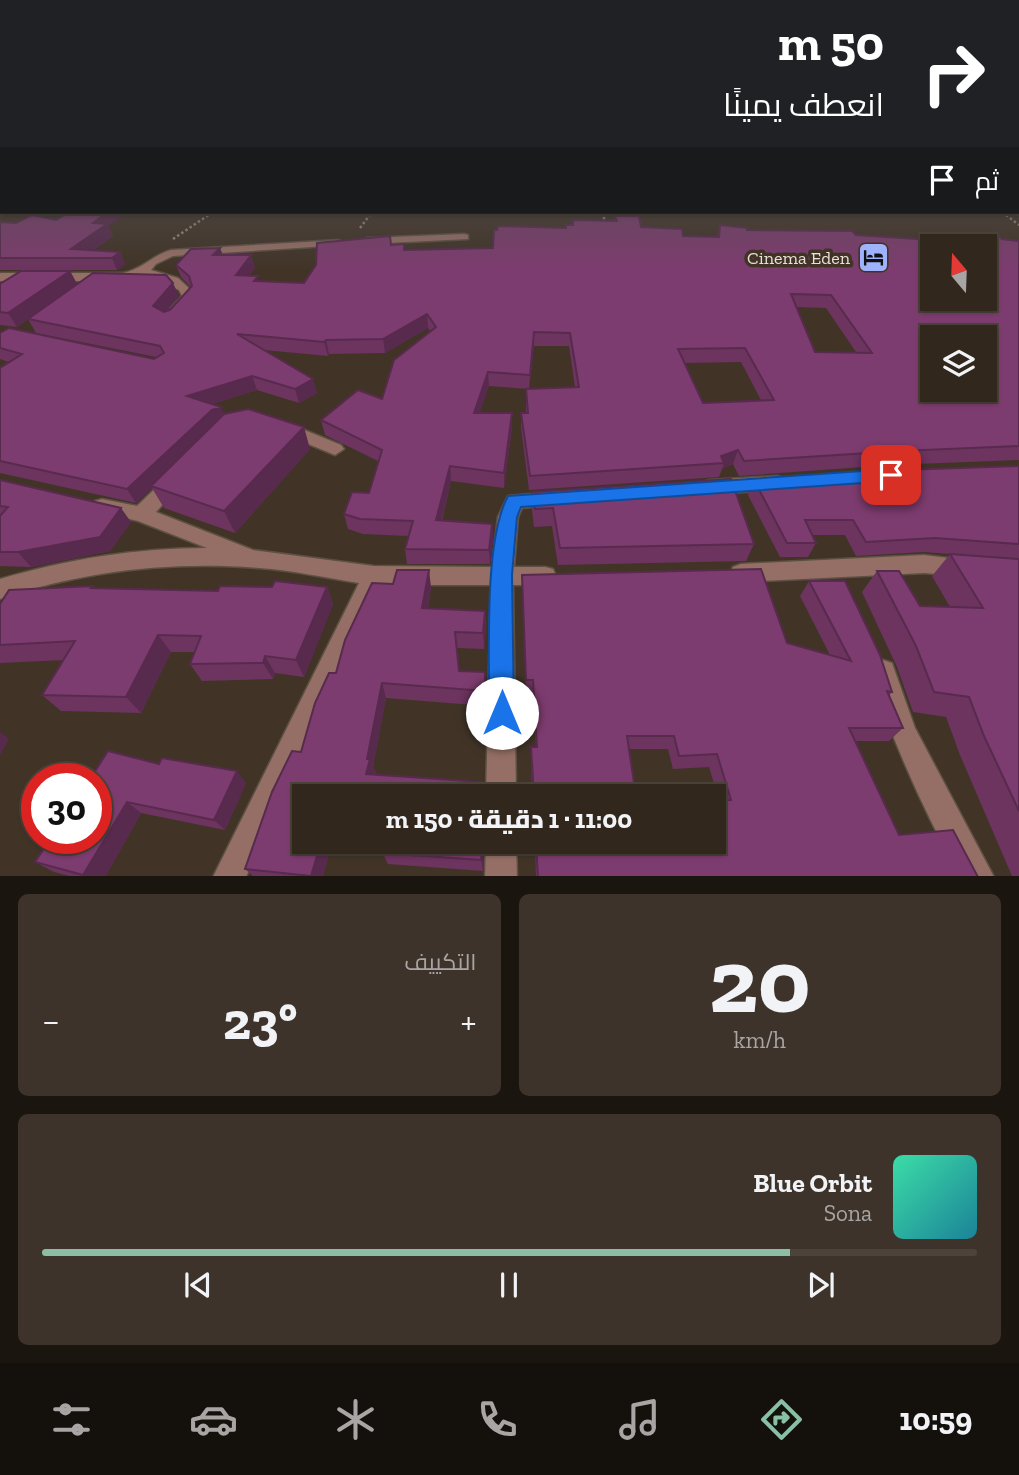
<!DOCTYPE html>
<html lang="ar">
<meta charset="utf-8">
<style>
:root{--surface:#31271d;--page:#3d332a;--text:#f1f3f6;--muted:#a8a5a4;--line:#4c443b;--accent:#8abfa5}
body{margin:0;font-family:"Zilla Slab",Cairo,serif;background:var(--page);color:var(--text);direction:rtl;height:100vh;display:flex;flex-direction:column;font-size:26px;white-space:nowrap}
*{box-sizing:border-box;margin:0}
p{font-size:23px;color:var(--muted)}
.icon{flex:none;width:38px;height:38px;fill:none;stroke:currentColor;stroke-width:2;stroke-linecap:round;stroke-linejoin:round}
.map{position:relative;height:876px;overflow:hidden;direction:ltr}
.sheet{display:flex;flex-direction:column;gap:18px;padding:18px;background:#1b1510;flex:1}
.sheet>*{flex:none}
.top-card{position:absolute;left:0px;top:0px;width:1020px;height:214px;box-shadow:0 2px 5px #0004,0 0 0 2px var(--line);direction:rtl;background:#202124;color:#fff;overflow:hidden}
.needle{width:46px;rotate:341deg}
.buttons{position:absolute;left:920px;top:234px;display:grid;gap:14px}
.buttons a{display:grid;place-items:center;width:77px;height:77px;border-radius:0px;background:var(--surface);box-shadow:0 2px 5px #0004,0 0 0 2px var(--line);font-size:35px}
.speed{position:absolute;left:21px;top:763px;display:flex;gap:14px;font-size:35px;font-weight:700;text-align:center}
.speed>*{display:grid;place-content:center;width:91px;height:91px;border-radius:50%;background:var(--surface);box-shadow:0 2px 5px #0004,0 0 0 2px var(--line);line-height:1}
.speed .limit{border:10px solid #d22;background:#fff;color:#111}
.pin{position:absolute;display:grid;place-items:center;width:60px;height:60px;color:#fff;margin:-30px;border-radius:14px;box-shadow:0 4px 10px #0006}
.me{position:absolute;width:77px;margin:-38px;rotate:0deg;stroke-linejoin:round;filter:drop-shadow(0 0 5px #0008)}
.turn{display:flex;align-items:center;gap:24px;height:147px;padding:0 21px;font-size:32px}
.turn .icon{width:91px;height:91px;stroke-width:2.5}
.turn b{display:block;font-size:49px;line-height:60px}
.then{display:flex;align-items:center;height:66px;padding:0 21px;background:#0003;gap:14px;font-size:26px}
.big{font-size:52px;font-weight:800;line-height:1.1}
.sheet .card{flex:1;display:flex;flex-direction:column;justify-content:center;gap:10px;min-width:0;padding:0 24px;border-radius:10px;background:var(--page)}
.sheet .dial{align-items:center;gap:0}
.dial b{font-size:91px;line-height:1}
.song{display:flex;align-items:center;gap:21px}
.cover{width:84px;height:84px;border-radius:10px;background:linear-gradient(135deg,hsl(160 70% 55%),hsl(190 70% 35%))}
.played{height:7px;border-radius:4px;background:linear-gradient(90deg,var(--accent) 80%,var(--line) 80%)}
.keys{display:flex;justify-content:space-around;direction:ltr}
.heat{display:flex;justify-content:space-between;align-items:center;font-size:38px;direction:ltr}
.sheet .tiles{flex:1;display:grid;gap:18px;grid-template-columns:1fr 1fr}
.card:last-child{grid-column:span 2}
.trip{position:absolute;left:292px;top:784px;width:434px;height:70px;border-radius:0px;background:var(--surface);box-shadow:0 2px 5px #0004,0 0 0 2px var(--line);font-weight:800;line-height:70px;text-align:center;direction:rtl}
.tabs{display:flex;height:112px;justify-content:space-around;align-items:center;background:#14100c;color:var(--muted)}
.tabs .icon{width:49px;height:49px}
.tabs .active{color:var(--accent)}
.tabs b{font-size:32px;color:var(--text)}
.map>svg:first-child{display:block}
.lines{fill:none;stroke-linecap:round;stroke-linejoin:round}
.minor-casing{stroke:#5c5043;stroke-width:3}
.path{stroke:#92877d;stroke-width:2.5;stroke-dasharray:2.5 2.5;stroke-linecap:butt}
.minor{fill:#956f65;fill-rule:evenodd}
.wall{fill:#6c345f;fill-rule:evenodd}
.shaded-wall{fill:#582a4e}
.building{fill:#7d3c6f;stroke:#582a4e;stroke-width:2;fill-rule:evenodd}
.route{fill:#1a73e8;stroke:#114b97;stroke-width:2}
.labels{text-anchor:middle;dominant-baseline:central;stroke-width:7;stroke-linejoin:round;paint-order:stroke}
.far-poi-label{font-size:18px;fill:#e9e0d8;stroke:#413427;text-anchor:end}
</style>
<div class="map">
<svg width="1019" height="877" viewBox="0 0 1019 877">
<rect width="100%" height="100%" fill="#413427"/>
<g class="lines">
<defs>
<path id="minor" d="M 464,234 L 468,235 L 468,239 L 367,244 L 361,241 L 367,238 Z
M 339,240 L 345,243 L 343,245 L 173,256 L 156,264 L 151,270 L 178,278 L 193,292 L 194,300 L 178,312 L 171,308 L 182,296 L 179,290 L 146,275 L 123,281 L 0,281 L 0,273 L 123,273 C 143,269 151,256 171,250 Z
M 285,422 L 341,445 L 344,449 L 335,455 L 279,432 L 276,428 Z
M 174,475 L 181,477 L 183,482 L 156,512 L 253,550 L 374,566 L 492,567 L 498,517 L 508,496 L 553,492 L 560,494 L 563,499 L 560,504 L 522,508 L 518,517 L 514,567 L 545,567 L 553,569 L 556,576 L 553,583 L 545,585 L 513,585 L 516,796 L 486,796 L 491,585 L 381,585 L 246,877 L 213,877 L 359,583 C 326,578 292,570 259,568 C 170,561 84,571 0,599 L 0,579 C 68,559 136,548 207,548 L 138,521 L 95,511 L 92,506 L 95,501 L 102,499 L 137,506 L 167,477 Z
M 777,476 L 784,478 L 786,483 L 784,488 L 777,490 L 710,494 L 703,492 L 700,487 L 703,482 L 710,480 Z
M 924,555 L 972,561 L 975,567 L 972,573 L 964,576 L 924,573 L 741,582 L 733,579 L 730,573 L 733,567 L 741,564 Z
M 883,660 L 892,663 L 915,728 L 994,877 L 960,877 C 924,811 893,743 870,672 L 874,663 Z
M 486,842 L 516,842 L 517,877 L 485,877 Z"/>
</defs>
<use href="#minor" class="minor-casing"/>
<path class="path" d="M 603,212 L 605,225
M 1002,212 L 1019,225
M 360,228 L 372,212
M 173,239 L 213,212"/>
<use href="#minor" class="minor"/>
</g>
<path class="wall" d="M 70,212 L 128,212 L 108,226 L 113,236 L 92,251 L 120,252 L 125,264 L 117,270 L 0,270 L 0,222 L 16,223 L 56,220 Z
M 615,216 L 641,227 L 683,236 L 717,237 L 720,225 L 747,230 L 856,235 L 964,242 L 969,233 L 1019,241 L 1019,460 L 891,465 L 739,476 L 733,464 L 722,469 L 719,477 L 529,490 L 521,428 L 521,413 L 526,413 L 526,389 L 575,387 L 569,346 L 534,346 L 529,389 L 489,386 L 479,413 L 512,427 L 504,488 L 451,481 L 442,521 L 492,524 L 493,539 L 490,564 L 407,564 L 405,549 L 408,536 L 363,534 L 348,529 L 344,514 L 369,493 L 378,461 L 325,435 L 321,420 L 382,399 L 430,331 L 428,328 L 385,353 L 329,354 L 328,356 L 264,350 L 317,393 L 299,403 L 257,390 L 212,404 L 224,415 L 310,449 L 235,533 L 164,508 L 152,488 L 136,503 L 0,473 L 0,368 L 9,362 L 0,359 L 0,333 L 154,359 L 156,357 L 36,333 L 28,319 L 179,296 L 166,312 L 170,310 L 191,287 L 181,277 L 176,265 L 220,248 L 223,255 L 255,267 L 249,276 L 259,281 L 304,283 L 391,245 L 404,250 L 493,248 L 566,228 L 572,225 L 573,220 L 615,221 ZM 796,307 L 826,308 L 856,352 L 815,352 ZM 741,362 L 761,400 L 703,403 L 684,363 Z
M 70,271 L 77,284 L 17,327 L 0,325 L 0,284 Z
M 1019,466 L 1019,877 L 1012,876 L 960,755 L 946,717 L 913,712 L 897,667 L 862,592 L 877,571 L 920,606 L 950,607 L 932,576 L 950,554 L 924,552 L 856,556 L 845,535 L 812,535 L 816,543 L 808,557 L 780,557 L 748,495 L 754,480 Z
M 0,480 L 131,522 L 110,551 L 31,567 L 0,566 Z
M 532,492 L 754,544 L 746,561 L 558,565 L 552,526 L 534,527 L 532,510 Z
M 522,575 L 787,643 L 830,655 L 800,596 L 809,581 L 892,692 L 889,696 L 903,728 L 889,741 L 856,741 L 899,835 L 978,877 L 536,877 L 535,842 L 714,842 L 719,800 L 709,767 L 673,769 L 668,749 L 629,749 L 636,796 L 532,796 L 531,760 L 531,747 L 536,747 L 532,694 L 526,694 Z
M 272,587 L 327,587 L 333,604 L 304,677 L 275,673 L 273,679 L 202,681 L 190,664 L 195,652 L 171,652 L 141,713 L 61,711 L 42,695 L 64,660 L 0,663 L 0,604 L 95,588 L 218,591 Z
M 431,587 L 428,608 L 485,611 L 486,627 L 484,649 L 457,648 L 459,671 L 486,687 L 486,706 L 386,698 L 373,767 L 376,773 L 375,775 L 489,786 L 490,796 L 304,796 L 304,842 L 485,842 L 483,871 L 388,864 L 383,854 L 330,849 L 323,877 L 254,877 L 245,869 L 301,752 L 336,673 Z
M 159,764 L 246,783 L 225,830 L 141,813 L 105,877 L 73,877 L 54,872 L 35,862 Z"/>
<path class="shaded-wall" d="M 108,212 L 128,212 L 108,226 L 113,236 L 82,258 L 71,249 L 93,223 Z
M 220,248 L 224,260 L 213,255 Z
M 120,252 L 125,264 L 117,270 L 112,258 Z
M 251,255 L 255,267 L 241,288 L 236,275 Z
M 70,271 L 77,284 L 17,327 L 8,313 Z
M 173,283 L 179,296 L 159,319 L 153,306 Z
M 427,314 L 428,328 L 385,353 L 383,339 Z
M 534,332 L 534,346 L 529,389 L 530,375 Z
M 326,340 L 329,354 L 328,356 L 324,342 Z
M 488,372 L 489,386 L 475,427 L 474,413 Z
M 252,376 L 257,390 L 193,410 L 187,396 Z
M 313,379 L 317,393 L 299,403 L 295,389 Z
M 221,407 L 227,421 L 151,486 L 152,488 L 136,503 L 127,489 L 212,410 Z
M 512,413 L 512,427 L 504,488 L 504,473 Z
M 304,427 L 310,449 L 235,533 L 224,511 Z
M 738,450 L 733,464 L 722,469 L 724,463 L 721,456 Z
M 450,466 L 451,481 L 438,535 L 436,520 Z
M 121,508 L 131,522 L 110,551 L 31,567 L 18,552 Z
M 492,524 L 493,539 L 490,564 L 489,550 Z
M 429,570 L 431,587 L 425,625 L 422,608 Z
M 327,587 L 333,604 L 304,677 L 296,660 Z
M 485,611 L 486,627 L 484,649 L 483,633 Z
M 158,635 L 171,652 L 141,713 L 126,697 Z
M 265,656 L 275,673 L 273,679 L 263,663 Z
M 485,672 L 486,687 L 486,706 L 485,691 Z
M 382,683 L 386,698 L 373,767 L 376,773 L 372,788 L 366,774 L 367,759 Z
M 0,732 L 9,739 L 0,755 Z
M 237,771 L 246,783 L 225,830 L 214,820 Z
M 127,802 L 141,813 L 105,877 L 87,877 L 83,875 Z
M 321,842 L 325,842 L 330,849 L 323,877 L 311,877 Z
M 483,842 L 485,842 L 483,871 L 481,860 Z"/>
<path class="building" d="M 70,212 L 108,212 L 93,223 L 107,224 L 71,249 L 120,252 L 112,258 L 0,258 L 0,222 L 16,223 L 32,215 L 56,220 Z
M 615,216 L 639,216 L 641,227 L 682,229 L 683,236 L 719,237 L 720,225 L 747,228 L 747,230 L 852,231 L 856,235 L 979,243 L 969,233 L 998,235 L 1002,239 L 1019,241 L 1019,446 L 900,451 L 744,461 L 738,450 L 721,456 L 724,463 L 530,476 L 521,413 L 528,413 L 526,389 L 579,387 L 570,333 L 534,332 L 530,375 L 488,372 L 474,413 L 512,413 L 504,473 L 450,466 L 436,520 L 492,524 L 489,550 L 405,549 L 413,521 L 360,519 L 344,514 L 352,492 L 369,493 L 382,450 L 321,420 L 358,390 L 382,399 L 394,360 L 436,327 L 427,314 L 383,339 L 326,340 L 324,342 L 237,334 L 313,379 L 295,389 L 252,376 L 187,396 L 221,407 L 212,410 L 127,489 L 0,461 L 0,368 L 22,354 L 0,348 L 0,333 L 9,328 L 154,359 L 164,353 L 160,346 L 28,319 L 93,273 L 166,275 L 173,283 L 153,306 L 164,312 L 170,310 L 192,286 L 189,276 L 176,265 L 191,249 L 220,248 L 213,255 L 251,255 L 236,275 L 258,276 L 254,281 L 304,283 L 316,265 L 317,243 L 390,236 L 391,245 L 404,244 L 404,250 L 493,248 L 494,230 L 497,230 L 498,226 L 566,228 L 566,225 L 573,225 L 573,220 L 617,221 ZM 933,247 L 985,247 L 985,299 L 933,299 ZM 791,294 L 831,295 L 872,353 L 815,352 ZM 933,338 L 985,338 L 985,390 L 933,390 ZM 745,348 L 774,400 L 703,403 L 678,349 Z
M 21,271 L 70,271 L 8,313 L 0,312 L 0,284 Z
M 248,409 L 304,427 L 224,511 L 151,486 L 224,414 Z
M 1019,466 L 1019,544 L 935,538 L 866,542 L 853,520 L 805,520 L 816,543 L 787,543 L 754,480 L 900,470 Z
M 731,479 L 754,544 L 560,548 L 553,508 L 535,509 L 532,492 Z
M 0,480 L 121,508 L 100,537 L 18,552 L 0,552 L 0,516 L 8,507 L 0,506 Z
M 950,554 L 1019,559 L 1019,811 L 984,736 L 969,697 L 934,692 L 916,646 L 877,571 L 899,571 L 920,606 L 983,608 Z
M 761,569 L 787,643 L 851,661 L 809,581 L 845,581 L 880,655 L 892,692 L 887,691 L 903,728 L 849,728 L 899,835 L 953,830 L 978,877 L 538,877 L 536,842 L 714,842 L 714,800 L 731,800 L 717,754 L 679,756 L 674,736 L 627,736 L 636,796 L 534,796 L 531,747 L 537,747 L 533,680 L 526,680 L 522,575 Z
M 397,570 L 429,570 L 422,608 L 485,611 L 483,633 L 455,632 L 459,671 L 485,672 L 485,691 L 382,683 L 367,759 L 370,759 L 366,774 L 482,782 L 489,786 L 488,796 L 304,796 L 304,842 L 321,842 L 311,876 L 245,869 L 272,792 L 292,751 L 301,752 L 315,703 L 329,673 L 336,673 L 345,640 L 372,583 L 393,584 Z
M 275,581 L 327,587 L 296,660 L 265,656 L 263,663 L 190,664 L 201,636 L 158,635 L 126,697 L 42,695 L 75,641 L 0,645 L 0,604 L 9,590 L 93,586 L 91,588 L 218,591 L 220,586 L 272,587 Z
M 108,751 L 159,764 L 162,758 L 237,771 L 214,820 L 127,802 L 83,875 L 35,862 L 51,838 L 96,838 L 96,779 L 90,779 Z
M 364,842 L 483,842 L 481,860 L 382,853 L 384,844 Z"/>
<linearGradient id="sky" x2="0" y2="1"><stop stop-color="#241d15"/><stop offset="0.54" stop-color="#545052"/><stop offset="1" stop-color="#545052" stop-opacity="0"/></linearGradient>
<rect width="1019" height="270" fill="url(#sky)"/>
<path class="route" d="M 891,469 L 900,475 L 891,481 L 521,507 L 517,517 L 512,575 L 514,713 L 510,722 L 502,725 L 493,722 L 489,713 C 490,658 483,542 508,496 Z"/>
<defs>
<symbol id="hotel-square" viewBox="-11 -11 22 22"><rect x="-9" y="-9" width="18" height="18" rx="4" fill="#9fb3fd" stroke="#413427"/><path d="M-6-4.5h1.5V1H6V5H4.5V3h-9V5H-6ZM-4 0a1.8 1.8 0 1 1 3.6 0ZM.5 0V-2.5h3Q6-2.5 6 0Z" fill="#111"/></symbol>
</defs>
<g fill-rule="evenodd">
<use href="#hotel-square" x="856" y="240" width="35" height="35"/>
</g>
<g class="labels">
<g class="far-poi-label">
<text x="850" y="258">Cinema Eden</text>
</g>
</g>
</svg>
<div class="buttons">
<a><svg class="needle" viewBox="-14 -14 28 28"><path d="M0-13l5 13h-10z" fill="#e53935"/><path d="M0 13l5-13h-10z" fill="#a8a5a4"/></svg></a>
<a><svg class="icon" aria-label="layers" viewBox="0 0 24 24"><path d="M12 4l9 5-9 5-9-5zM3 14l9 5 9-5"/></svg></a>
</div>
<div class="speed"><div class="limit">30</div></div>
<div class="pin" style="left:891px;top:475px;background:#d93025"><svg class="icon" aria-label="arrive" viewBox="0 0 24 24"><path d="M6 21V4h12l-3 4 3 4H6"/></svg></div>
<svg class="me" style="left:502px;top:713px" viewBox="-20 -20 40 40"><circle r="19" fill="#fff"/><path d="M0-13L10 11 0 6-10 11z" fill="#1a73e8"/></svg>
<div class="trip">11:00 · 1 دقيقة · 150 m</div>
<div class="top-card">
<div class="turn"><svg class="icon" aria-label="right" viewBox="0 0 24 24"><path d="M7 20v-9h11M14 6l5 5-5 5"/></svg><div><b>50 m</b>انعطف يمينًا</div></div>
<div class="then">ثم<svg class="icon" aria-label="arrive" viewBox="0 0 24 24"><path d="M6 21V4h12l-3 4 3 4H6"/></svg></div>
</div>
</div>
<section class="sheet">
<div class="tiles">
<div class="card dial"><b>20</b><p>km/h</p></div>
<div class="card"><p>التكييف</p>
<div class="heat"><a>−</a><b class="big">23°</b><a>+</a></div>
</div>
<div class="card">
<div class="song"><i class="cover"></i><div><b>Blue Orbit</b><p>Sona</p></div></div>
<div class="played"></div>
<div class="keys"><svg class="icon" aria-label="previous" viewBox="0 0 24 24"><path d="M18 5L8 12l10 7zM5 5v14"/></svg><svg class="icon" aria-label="pause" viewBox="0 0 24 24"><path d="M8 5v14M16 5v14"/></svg><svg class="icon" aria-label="next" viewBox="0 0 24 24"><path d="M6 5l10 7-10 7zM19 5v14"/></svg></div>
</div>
</div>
</section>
<nav class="tabs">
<b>10:59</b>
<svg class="icon active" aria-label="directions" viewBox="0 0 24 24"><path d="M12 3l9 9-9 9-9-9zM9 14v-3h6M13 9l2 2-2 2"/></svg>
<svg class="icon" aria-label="music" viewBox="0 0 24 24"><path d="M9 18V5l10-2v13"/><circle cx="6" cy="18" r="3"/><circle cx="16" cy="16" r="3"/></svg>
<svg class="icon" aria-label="phone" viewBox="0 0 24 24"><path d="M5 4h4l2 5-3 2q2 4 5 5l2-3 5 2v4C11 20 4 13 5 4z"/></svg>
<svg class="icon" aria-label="climate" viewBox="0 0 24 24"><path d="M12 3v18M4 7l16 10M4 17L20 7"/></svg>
<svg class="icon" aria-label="car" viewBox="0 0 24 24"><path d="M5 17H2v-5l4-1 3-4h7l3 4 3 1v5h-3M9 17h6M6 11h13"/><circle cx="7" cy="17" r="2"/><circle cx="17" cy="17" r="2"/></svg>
<svg class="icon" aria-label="filters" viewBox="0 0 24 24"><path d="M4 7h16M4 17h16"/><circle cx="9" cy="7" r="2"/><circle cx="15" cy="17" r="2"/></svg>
</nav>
